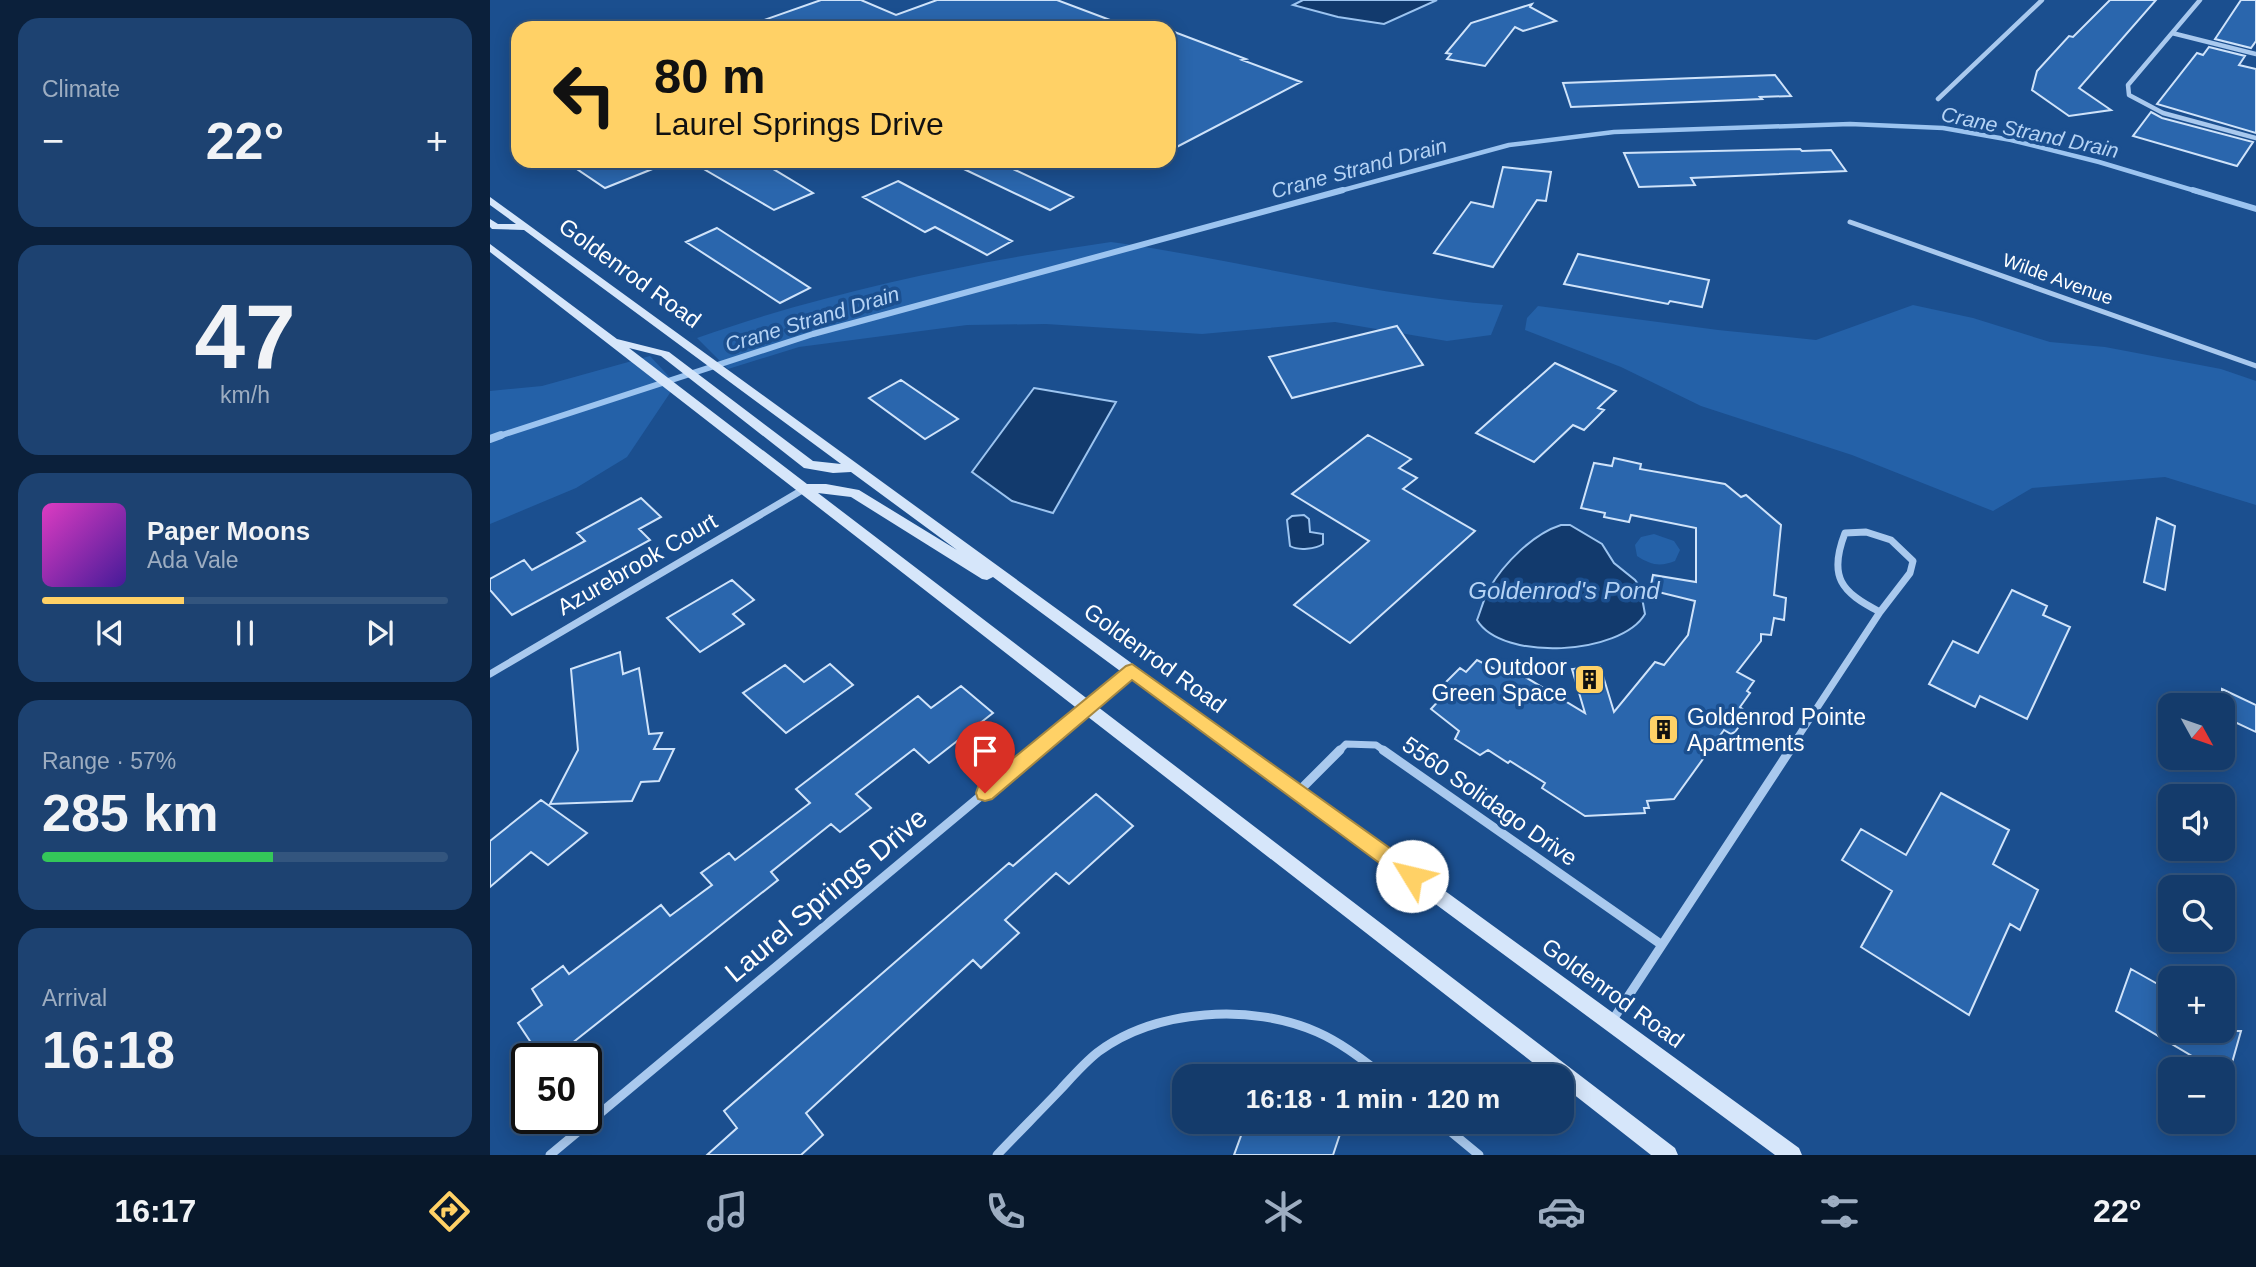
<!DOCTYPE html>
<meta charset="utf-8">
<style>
:root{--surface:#143b6b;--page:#1d4271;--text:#f1f3f6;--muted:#9dadc1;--line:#33557e;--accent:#ffd166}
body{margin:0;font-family:Arial,sans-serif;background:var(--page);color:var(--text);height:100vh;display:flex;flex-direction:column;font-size:26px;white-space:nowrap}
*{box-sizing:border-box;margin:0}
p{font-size:23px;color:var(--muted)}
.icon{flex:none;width:38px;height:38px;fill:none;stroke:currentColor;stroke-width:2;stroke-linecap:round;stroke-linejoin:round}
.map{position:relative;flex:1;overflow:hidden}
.drawer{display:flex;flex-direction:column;gap:18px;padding:18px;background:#0b203b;width:490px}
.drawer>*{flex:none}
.hud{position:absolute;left:21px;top:21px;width:665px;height:147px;border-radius:21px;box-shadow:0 4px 18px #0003,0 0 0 2px var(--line);background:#ffd166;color:#111;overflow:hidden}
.needle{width:46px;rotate:130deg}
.fabs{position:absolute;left:1668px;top:693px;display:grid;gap:14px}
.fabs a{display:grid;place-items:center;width:77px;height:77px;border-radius:14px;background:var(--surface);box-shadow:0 4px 18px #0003,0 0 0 2px var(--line);font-size:35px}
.speed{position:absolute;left:21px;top:1043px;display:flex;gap:14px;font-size:35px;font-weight:700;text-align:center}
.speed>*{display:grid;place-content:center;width:91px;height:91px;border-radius:50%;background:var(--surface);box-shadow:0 4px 18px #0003,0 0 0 2px var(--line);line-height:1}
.speed .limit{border:4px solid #111;border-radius:10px;background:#fff;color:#111}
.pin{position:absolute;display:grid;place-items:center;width:60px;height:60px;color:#fff;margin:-72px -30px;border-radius:50% 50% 50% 0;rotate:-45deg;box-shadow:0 0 7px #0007}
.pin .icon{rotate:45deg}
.me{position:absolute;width:77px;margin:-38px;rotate:306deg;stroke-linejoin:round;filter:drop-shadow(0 0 5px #0008)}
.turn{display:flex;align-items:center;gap:24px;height:147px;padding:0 28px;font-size:32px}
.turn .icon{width:91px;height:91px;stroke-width:2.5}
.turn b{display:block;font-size:49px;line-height:60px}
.big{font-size:52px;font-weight:700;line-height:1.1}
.drawer .tile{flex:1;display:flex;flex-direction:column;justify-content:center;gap:10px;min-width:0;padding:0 24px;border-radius:21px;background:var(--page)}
.drawer .dial{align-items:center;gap:0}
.dial b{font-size:91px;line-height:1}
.song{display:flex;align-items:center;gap:21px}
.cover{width:84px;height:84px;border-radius:10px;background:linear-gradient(135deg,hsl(310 70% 55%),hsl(260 70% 35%))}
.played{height:7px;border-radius:4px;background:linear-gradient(90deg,var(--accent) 35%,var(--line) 35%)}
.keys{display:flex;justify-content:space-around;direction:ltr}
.heat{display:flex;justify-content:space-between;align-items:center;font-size:38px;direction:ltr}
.charge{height:10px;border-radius:5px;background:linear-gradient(90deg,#34c759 57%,var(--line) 0)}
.trip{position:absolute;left:682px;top:1064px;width:402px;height:70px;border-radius:21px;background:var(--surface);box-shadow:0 4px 18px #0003,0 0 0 2px var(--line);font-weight:700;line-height:70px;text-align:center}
.tabs{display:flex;height:112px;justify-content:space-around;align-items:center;background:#08182b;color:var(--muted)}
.tabs .icon{width:49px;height:49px}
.tabs .selected{color:var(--accent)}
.tabs b{font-size:32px;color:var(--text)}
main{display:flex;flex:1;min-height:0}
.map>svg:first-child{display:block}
.green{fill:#2461a8}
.water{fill:#123a6d;stroke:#9cc4f0;stroke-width:2}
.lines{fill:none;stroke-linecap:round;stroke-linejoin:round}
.stream-far2{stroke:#9cc4f0;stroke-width:4.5}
.stream-far1{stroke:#9cc4f0;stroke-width:6}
.stream{stroke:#9cc4f0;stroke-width:8}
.building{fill:#2a66ad;stroke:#cfe3fa;stroke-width:2}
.minor-far3{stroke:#a9c9ee;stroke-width:4.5}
.minor-far2{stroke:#a9c9ee;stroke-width:5}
.minor-far1{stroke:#a9c9ee;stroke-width:7}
.minor{stroke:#a9c9ee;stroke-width:9}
.secondary{fill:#d6e6fa;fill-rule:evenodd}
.route{fill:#ffd166;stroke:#a68842;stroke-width:2}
.labels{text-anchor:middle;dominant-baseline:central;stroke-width:7;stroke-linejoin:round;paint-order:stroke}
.far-street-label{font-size:19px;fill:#fff;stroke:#1b4f8f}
.far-water-label{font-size:21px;font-style:italic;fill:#b5d3f5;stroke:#1b4f8f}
.street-label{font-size:23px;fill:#fff;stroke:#1b4f8f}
.poi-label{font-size:23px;fill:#fff;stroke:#1b4f8f;text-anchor:end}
.water-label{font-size:24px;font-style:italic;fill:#b5d3f5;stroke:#1b4f8f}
.near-street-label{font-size:28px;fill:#fff;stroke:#1b4f8f}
</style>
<main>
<section class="drawer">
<div class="tile"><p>Climate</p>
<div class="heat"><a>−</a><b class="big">22°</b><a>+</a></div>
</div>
<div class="tile dial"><b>47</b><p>km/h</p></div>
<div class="tile">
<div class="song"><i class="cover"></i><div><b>Paper Moons</b><p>Ada Vale</p></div></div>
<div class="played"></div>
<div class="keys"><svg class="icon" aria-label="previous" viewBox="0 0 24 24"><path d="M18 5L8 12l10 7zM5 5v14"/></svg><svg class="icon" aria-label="pause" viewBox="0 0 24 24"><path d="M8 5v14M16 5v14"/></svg><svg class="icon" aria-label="next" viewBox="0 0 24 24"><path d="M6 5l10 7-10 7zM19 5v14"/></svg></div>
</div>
<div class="tile"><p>Range · 57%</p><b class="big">285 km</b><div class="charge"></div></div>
<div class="tile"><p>Arrival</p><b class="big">16:18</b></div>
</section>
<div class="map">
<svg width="1766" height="1155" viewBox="0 0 1766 1155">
<rect width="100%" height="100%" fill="#1b4f8f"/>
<path class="green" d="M 621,242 C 752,260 880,296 1013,305 L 1001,335 L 957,341 L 845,322 L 712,334 L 556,324 L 477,325 L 309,347 L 238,369 L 207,338 C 340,291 481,262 621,242 Z
M 1423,305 L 1483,318 L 1560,342 L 1615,347 L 1731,369 L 1766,381 L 1766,505 L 1675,477 L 1542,488 L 1503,511 L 1362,455 L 1211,406 L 1131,367 L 1035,330 L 1037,318 L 1048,306 L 1228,330 L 1326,340 Z
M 160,356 L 186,384 L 137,457 L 86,488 L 0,524 L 0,391 L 52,386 Z
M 1164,534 L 1184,541 L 1190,550 L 1185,561 C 1170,567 1161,565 1147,556 L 1145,545 L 1151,537 Z"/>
<path class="water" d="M 813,0 L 947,0 L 894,24 L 848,17 L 803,5 Z
M 544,388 L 626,402 L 563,513 L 522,501 L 482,472 Z
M 814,515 L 819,519 L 820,532 L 833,534 L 833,544 C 826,549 808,551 800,546 L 797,520 L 802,516 Z
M 1071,525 L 1080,525 L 1112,544 L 1124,563 L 1145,580 L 1150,587 L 1155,614 C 1131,655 1012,662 987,620 C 991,610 994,598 999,589 C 1014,563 1043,534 1071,525 Z"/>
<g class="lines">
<path class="stream-far2" d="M 846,192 L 1019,145 L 1124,132 L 1360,124 L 1453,128 L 1521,140 L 1609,162 L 1709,192"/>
<path class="stream-far1" d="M 1703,190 L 1766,209
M 6,437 L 323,334 L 853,190"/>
<path class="stream" d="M 0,439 L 11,435"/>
</g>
<path class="building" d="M 331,0 L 371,0 L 406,15 L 447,0 L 567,0 L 636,26 L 261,28 L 260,25 Z
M 1620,0 L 1666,0 L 1589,88 L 1621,110 L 1579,116 L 1542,90 L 1547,71 L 1579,36 L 1583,37 Z
M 1751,0 L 1766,0 L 1766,41 L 1761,48 L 1725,39 Z
M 1042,4 L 1040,7 L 1066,21 L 1033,31 L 1025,27 L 995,66 L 957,59 L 961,54 L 956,53 L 981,23 Z
M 679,30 L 756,59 L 752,60 L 811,82 L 679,151 Z
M 1719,47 L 1755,56 L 1749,65 L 1766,69 L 1766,133 L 1667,104 L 1707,53 L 1713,55 Z
M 1285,75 L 1301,96 L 1270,97 L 1272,99 L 1081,107 L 1073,83 Z
M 1661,112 L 1672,118 L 1763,142 L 1747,166 L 1643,136 Z
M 1310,149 L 1312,151 L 1341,150 L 1356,171 L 1201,178 L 1205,185 L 1149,187 L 1134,153 Z
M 75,161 L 180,161 L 180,162 L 115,188 Z
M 200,161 L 270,161 L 323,193 L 284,210 Z
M 457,161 L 506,161 L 583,197 L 560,210 Z
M 1013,167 L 1061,172 L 1056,201 L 1047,200 L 1003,267 L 944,253 L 981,202 L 1003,207 Z
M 408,181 L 522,241 L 497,255 L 445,227 L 435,232 L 373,197 Z
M 227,228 L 320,288 L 290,303 L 196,242 Z
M 1088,254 L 1219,280 L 1212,307 L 1180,301 L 1178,304 L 1074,284 Z
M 907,326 L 933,365 L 802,398 L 779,357 Z
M 1065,363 L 1126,391 L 1108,408 L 1114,410 L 1094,430 L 1083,425 L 1044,462 L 986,433 Z
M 411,380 L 468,419 L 435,439 L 379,398 Z
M 878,435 L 921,459 L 909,468 L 927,478 L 913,489 L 985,531 L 860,643 L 804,605 L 879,541 L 802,494 Z
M 1124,458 L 1151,464 L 1150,469 L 1235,484 L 1251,497 L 1256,495 L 1291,525 L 1284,595 L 1296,598 L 1294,620 L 1284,618 L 1281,635 L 1271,634 L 1271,641 L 1247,672 L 1264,681 L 1257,691 L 1260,693 L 1250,707 L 1258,714 L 1245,732 L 1241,734 L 1234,730 L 1184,799 L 1157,801 L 1159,808 L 1154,808 L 1155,813 L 1095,816 L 1052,788 L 1055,783 L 1020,761 L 1018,763 L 998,750 L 990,755 L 965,739 L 969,731 L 941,709 L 953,696 L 946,692 L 970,668 L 976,672 L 987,660 L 1020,677 L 1027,672 L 1095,713 L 1082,669 L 1110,666 L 1124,712 L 1165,662 L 1174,665 L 1198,635 L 1205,601 L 1160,590 L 1163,575 L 1206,582 L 1206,528 L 1141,515 L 1139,522 L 1114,517 L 1115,513 L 1091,508 L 1104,463 L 1122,466 Z
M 151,498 L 171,517 L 149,529 L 160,540 L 22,615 L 0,590 L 0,579 L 34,560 L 42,570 L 95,541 L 87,533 Z
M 1667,518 L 1685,526 L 1675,590 L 1654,582 Z
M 242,580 L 264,600 L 243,614 L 254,624 L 210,652 L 177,618 Z
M 1522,590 L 1557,606 L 1553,615 L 1580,627 L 1537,719 L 1490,696 L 1485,707 L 1439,684 L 1463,641 L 1488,653 Z
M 130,652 L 133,674 L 149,668 L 159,734 L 172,733 L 164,749 L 184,749 L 169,781 L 151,782 L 142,801 L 60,804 L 88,750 L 81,669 Z
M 340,664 L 363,685 L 296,733 L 253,693 L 295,665 L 314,682 Z
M 471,686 L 503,713 L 439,763 L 424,749 L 366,794 L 381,808 L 350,832 L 341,824 L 281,872 L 288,880 L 62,1059 L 52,1059 L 28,1023 L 52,1005 L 42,989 L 73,966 L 79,974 L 171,905 L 180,916 L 222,885 L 211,873 L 239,853 L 245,860 L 320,803 L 306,789 L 428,696 L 441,708 Z
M 1732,689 L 1766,705 L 1766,732 L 1732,716 Z
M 1451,793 L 1519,830 L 1503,864 L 1548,890 L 1530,930 L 1520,924 L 1479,1015 L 1371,947 L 1402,891 L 1352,860 L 1371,829 L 1416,855 Z
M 606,794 L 643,826 L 579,884 L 566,873 L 515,920 L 529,933 L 491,968 L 483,960 L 316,1113 L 333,1135 L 311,1155 L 217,1155 L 247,1128 L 234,1111 L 519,863 L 523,866 Z
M 51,800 L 97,833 L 58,865 L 41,852 L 0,887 L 0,841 Z
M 1641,969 L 1680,991 L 1680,1031 L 1751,1031 L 1738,1077 L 1732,1074 L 1732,1069 L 1724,1069 L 1626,1011 Z
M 756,1122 L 854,1122 L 843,1155 L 744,1155 Z"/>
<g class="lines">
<path class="minor-far3" d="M 1710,0 L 1638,85 L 1639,95 L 1673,113 L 1766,138
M 1682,33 L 1766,54
M 1448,99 L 1552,0"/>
<path class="minor-far2" d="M 1360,222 L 1766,366"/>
<path class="minor-far1" d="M 1376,532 L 1401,540 L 1423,561 L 1420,573 L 1390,612 C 1351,592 1338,577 1355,533 Z
M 0,674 L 314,489
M 544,752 L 641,671
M 848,752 L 856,744 L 886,745 L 896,752
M 1298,752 L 1390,612"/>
<path class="minor" d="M 893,750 L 1172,945 L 1122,1021
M 808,792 L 850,750
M 1172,945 L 1300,750
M 949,1122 L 989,1155
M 60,1155 L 546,750
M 507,1155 C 528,1133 549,1112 570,1090 C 582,1077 594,1063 608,1052 C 666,1009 762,1003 827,1032 C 852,1043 873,1060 894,1076"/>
<path class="secondary" d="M 0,197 L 1309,1148 L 1312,1155 L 1285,1155 L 503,577 L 497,580 L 492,579 L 361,497 L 328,493 L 1185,1148 L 1188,1155 L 1161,1155 L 1073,1086 L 1073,1076 L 1060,1076 L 0,252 L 0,244 L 127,339 L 179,352 L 323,461 L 351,464 L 34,230 L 2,229 L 0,227 L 0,219 L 8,224 L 26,224 L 0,205 ZM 139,348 L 171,356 L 314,468 L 343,473 L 361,472 L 467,550 L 369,490 L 336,484 L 317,484 Z"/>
</g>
<path class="route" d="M 642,664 L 929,869 L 932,876 L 929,882 L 922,885 L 915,882 L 642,680 L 502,799 L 495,801 L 488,799 L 486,793 L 488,787 L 636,666 Z"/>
<defs>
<symbol id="building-square" viewBox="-11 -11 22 22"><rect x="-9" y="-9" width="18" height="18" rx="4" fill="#ffd166" stroke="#1b4f8f"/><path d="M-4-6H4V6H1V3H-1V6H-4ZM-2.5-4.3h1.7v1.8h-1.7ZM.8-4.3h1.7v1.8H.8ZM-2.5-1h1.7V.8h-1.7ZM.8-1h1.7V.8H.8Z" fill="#111"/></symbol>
</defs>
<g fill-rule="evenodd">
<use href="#building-square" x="1082" y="662" width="35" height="35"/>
<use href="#building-square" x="1156" y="712" width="35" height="35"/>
</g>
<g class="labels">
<g class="far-street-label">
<text transform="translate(1568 279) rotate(20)">Wilde Avenue</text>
</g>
<g class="far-water-label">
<text transform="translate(1540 132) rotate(12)">Crane Strand Drain</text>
<text transform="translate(869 168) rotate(-15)">Crane Strand Drain</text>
<text transform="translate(322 319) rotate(-17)">Crane Strand Drain</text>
</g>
<g class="street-label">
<text transform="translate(140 273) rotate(36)">Goldenrod Road</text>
<text transform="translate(147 564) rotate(-30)">Azurebrook Court</text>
<text transform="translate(665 658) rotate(36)">Goldenrod Road</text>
<text transform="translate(1000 801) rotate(35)">5560 Solidago Drive</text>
<text transform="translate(1123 993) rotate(36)">Goldenrod Road</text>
</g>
<g class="poi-label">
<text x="1077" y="667">Outdoor<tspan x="1077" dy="26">Green Space</tspan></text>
<text x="1197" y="717" text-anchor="start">Goldenrod Pointe<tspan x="1197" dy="26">Apartments</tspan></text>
</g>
<g class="water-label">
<text x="1074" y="590">Goldenrod's Pond</text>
</g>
<g class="near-street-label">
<text transform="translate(336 895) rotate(-40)">Laurel Springs Drive</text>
</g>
</g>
</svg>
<div class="fabs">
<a><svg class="needle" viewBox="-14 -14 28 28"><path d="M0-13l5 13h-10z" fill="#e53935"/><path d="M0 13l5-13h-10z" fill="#9dadc1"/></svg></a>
<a><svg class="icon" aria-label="sound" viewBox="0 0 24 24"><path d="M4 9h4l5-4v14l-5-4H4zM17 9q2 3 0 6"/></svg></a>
<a><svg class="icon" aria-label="search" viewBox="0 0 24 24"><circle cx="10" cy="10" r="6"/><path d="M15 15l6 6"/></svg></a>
<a>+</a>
<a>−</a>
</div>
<div class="speed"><div class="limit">50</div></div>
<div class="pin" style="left:495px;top:793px;background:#d93025"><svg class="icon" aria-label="arrive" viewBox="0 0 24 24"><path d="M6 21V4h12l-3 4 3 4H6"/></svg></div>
<svg class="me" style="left:922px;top:876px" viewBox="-20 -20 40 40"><circle r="19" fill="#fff"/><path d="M0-13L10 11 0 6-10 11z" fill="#ffd166"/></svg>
<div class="trip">16:18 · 1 min · 120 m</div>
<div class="hud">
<div class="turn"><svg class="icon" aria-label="left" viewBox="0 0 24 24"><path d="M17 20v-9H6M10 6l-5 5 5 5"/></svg><div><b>80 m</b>Laurel Springs Drive</div></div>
</div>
</div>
</main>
<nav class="tabs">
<b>16:17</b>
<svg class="icon selected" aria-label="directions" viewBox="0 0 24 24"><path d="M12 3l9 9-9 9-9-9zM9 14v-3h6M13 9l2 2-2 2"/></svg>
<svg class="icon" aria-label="music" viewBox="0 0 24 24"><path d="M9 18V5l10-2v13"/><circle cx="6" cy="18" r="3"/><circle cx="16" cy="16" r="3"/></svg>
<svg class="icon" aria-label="phone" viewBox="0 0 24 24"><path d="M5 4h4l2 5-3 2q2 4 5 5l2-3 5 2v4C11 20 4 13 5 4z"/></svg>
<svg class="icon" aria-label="climate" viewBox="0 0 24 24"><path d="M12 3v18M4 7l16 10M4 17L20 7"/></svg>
<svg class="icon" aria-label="car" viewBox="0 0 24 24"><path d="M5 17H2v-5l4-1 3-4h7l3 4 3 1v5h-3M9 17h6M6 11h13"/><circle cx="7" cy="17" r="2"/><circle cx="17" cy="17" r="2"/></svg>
<svg class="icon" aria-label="filters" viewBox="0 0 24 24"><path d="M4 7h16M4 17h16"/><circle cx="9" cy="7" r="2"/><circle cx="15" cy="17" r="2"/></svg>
<b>22°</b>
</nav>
